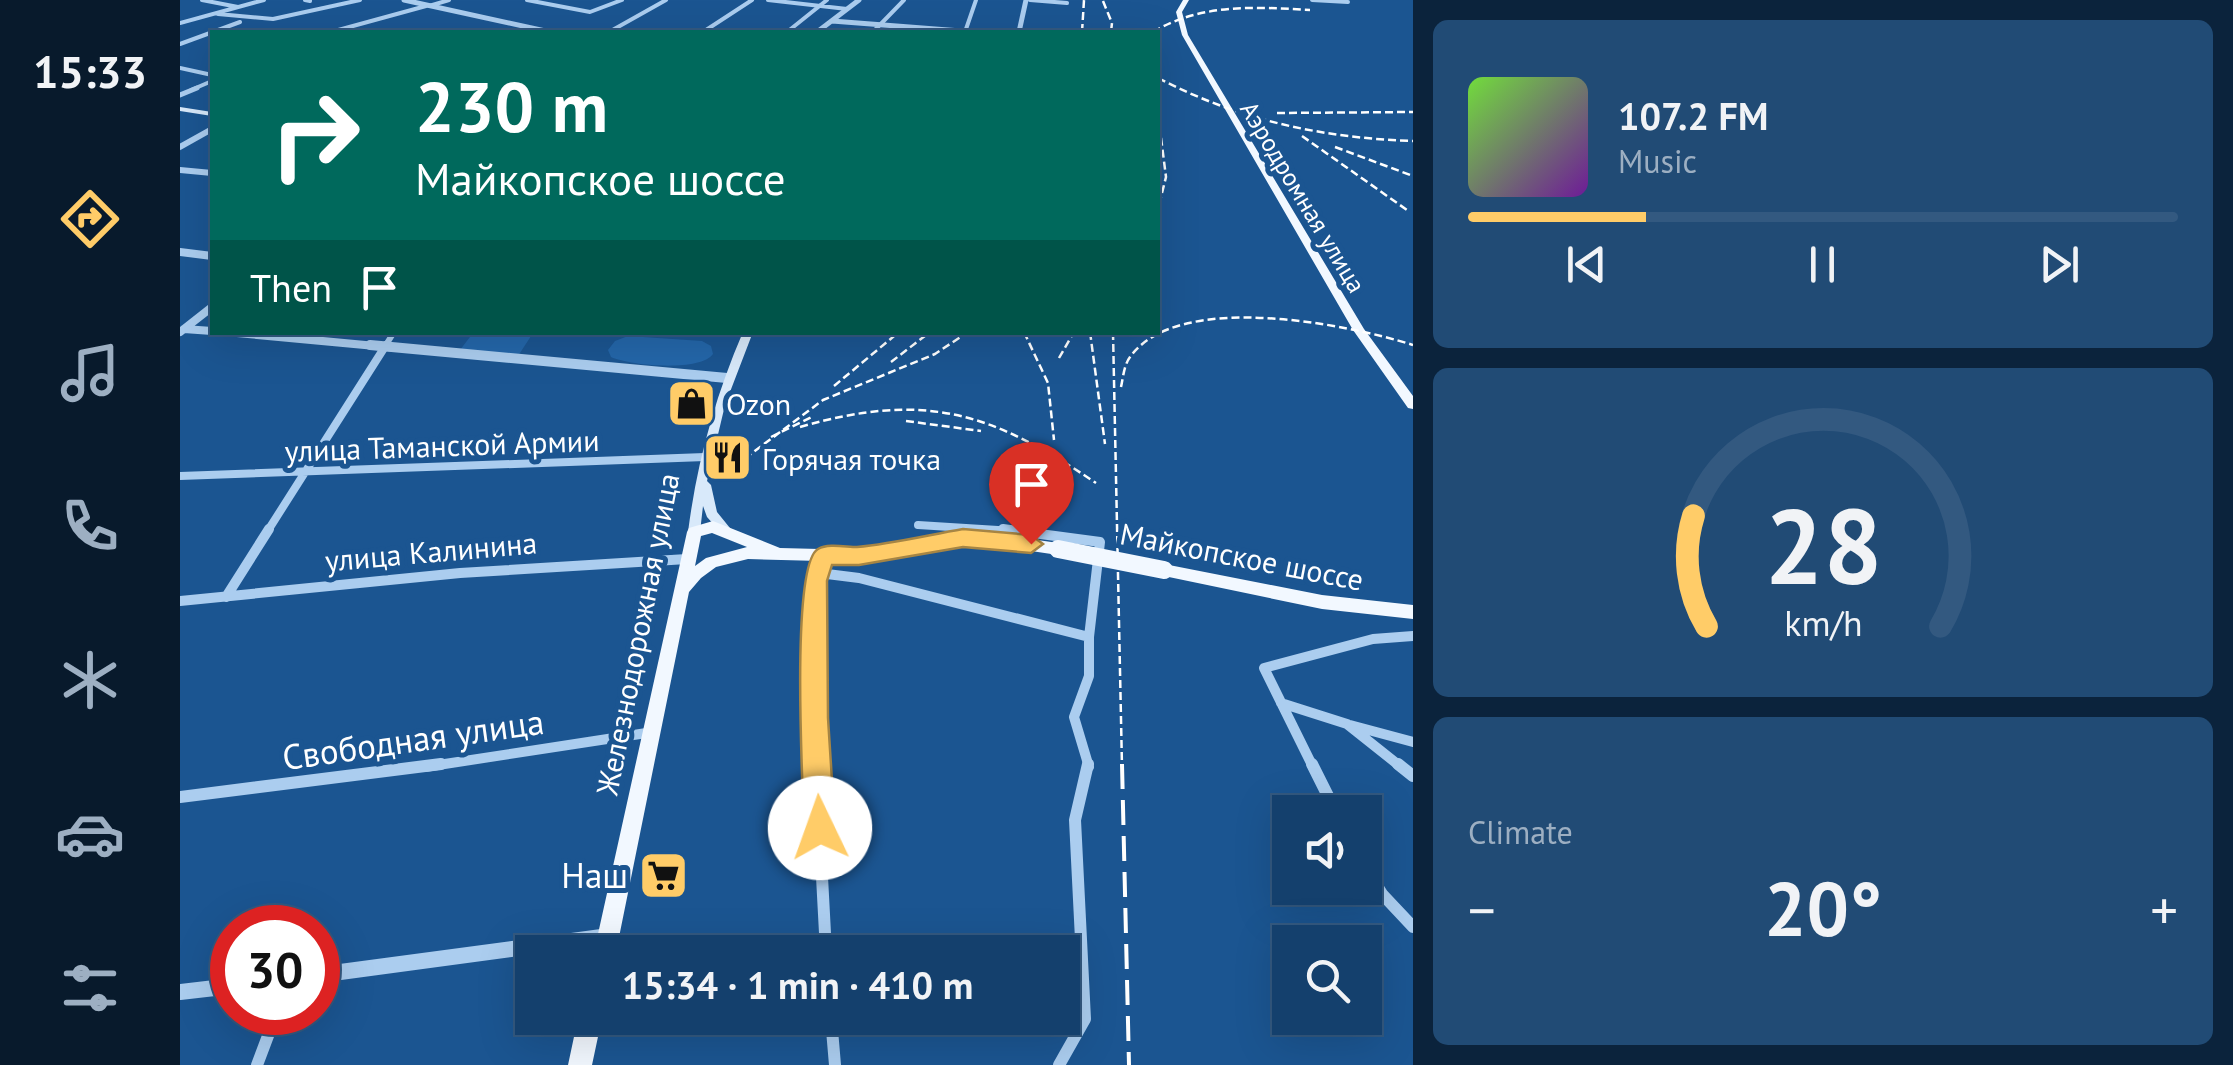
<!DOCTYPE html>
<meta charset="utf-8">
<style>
:root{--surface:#14406d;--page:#214b75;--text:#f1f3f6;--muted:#9dafc2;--line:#335980;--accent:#ffcc68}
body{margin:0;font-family:"PT Sans",sans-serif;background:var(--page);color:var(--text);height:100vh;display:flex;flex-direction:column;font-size:38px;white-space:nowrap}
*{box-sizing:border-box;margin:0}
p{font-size:32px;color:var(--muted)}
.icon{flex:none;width:55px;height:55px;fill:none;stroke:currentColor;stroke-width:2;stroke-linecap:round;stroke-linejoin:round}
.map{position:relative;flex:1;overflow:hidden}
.side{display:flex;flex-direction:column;gap:20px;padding:20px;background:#0b233c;width:820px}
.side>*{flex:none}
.top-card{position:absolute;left:30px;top:30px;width:950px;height:305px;border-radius:0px;box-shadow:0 10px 40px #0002,0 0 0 2px var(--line);background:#00695c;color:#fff;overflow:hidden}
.controls{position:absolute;left:1092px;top:795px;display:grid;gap:20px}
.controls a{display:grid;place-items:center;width:110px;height:110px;border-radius:0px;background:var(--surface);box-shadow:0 10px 40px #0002,0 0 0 2px var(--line);font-size:50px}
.speed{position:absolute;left:30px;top:905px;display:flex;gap:20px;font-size:50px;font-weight:700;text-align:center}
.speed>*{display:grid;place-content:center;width:130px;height:130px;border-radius:50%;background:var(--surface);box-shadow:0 10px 40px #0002,0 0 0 2px var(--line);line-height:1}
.speed .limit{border:15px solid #d22;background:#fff;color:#111}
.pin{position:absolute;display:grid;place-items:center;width:85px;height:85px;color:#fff;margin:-102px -42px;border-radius:50% 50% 50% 0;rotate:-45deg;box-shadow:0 0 10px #0007}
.pin .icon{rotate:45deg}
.me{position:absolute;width:110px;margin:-55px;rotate:357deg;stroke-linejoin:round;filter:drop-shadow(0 0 8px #0008)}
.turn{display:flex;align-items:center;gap:35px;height:210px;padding:0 40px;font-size:45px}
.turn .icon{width:130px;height:130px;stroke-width:2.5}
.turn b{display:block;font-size:70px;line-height:85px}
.then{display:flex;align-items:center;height:95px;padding:0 40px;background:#0003;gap:20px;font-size:38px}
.big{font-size:75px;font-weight:800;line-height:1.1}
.side .card{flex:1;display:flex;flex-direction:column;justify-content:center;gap:15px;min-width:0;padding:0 35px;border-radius:15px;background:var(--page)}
.side .dial{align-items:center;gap:0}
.dial svg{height:260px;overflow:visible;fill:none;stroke:var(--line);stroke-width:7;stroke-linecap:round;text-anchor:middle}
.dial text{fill:var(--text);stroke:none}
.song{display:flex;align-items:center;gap:30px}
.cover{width:120px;height:120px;border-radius:15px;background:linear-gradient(135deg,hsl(100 70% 55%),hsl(280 70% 35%))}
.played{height:10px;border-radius:5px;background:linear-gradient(90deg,var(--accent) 25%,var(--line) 25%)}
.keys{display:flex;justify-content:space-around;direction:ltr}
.heat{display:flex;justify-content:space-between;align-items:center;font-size:55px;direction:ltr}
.trip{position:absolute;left:335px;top:935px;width:565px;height:100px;border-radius:0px;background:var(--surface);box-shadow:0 10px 40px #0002,0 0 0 2px var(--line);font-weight:800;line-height:100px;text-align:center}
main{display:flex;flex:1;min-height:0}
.menu{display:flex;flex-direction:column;width:180px;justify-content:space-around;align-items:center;background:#081a2c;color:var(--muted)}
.menu .icon{width:70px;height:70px}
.menu .on{color:var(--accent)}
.menu b{font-size:45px;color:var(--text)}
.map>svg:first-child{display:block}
.green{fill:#2467aa}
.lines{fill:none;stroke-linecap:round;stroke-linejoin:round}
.minor-far5{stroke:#abcdef;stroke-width:4}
.minor-far4{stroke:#abcdef;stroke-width:5}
.minor-far3{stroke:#abcdef;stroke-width:6}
.minor-far2{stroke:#abcdef;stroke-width:8}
.minor-far1{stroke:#abcdef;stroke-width:10}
.minor{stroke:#abcdef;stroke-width:12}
.tertiary-far4{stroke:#abcdef;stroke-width:5}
.tertiary-far3{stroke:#abcdef;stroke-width:6}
.tertiary-far2{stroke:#abcdef;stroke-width:8}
.tertiary-far1{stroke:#abcdef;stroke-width:10}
.tertiary{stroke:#abcdef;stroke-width:16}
.secondary{fill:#d8e9fa;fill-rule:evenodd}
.primary{fill:#f2f8ff;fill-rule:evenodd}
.rail-far1{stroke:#fff;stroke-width:2.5;stroke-dasharray:8 4;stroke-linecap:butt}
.rail{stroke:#fff;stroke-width:4;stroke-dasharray:25 11;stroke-linecap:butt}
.primary-bridge{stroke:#f2f8ff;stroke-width:18}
.route{fill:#ffcc68;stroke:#a68544;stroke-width:2.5}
.labels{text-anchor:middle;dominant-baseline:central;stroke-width:10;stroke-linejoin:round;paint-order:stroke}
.far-street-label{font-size:25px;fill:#fff;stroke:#1b5591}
.poi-label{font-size:30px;fill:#fff;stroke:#1b5591;text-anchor:start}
.street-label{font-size:30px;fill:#fff;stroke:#1b5591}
.near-street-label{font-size:35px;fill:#fff;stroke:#1b5591}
.near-poi-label{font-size:35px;fill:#fff;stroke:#1b5591;text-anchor:end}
</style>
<main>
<nav class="menu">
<b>15:33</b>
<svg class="icon on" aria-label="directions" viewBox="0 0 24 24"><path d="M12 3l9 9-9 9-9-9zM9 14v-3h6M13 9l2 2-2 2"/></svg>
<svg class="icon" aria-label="music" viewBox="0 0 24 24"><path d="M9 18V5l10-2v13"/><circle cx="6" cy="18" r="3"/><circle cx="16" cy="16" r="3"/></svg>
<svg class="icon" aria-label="phone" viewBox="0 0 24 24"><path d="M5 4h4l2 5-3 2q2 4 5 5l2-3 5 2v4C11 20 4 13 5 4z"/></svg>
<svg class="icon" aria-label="climate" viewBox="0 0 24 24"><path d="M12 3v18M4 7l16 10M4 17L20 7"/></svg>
<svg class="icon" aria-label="car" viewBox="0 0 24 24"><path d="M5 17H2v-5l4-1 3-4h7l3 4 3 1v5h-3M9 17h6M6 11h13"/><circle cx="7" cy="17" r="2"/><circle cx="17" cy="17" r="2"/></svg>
<svg class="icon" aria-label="filters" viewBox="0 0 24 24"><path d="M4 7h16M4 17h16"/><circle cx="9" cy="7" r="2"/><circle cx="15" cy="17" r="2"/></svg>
</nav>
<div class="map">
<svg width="1233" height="1065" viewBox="0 0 1233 1065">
<rect width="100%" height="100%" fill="#1b5591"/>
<path class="green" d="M 293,333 L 353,333 L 338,356 L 280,350 Z
M 448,336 L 522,341 L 531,346 L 533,354 C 520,372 451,366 431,357 L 428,350 L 435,341 Z"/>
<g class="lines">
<path class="minor-far5" d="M 22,0 L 58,7
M 125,0 L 130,1
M 347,0 L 410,12 L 442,0
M 588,0 L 667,9
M 850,0 L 887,3
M 1132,0 L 1168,2
M 249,6 L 269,0
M 38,14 L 93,19 L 180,0
M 0,23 L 84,0
M 151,32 L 246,6
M 429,32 L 486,0
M 523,32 L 572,0
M 607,32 L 647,0
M 693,32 L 724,0
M 785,32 L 796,0
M 0,44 L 60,22
M 0,68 L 32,75
M 11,90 L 32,81"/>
<path class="minor-far4" d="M 0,95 L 17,88"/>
<path class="minor-far3" d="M 204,348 L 214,332"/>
<path class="minor-far2" d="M 0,476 L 525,457
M 738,525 L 848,532
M 87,532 L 206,345"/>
<path class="minor-far1" d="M 823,529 L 920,542 L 909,637 L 909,676 L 894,717 L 909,767
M 639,573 L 679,578 L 909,637
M 46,597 L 89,529
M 0,601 L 280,573 L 507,559
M 1101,703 L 1167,724 L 1221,767
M 1170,725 L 1233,742
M 245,767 L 473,732
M 637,767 L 635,581 L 644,556
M 1133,767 L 1084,668 L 1193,639 L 1233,636"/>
<path class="minor" d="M 636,764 L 646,952
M 1132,764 L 1156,812
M 1218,764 L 1233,776
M 0,797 L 261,764
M 1185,867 L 1202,894 L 1233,927
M 651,1018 L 655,1065
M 77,1065 L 97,1012
M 879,1065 L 905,1019 L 895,820 L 908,764"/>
<path class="tertiary-far4" d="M 224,0 L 370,32
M 652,21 L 794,32
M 637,32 L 679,0
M 839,32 L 846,0"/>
<path class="tertiary-far3" d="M 0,147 L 32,129
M 0,170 L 32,173"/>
<path class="tertiary-far2" d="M 0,252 L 32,256
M 4,329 L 32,331
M 0,332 L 32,307
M 46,332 L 217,348"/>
<path class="tertiary-far1" d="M 190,345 L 547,378"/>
<path class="tertiary" d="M 138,975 L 429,936
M 0,992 L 52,986"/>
<path class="secondary" d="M 0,107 L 32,112 L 32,116 L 0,111 Z
M 563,332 L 573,332 L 545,405 L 527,481 L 531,485 L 537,512 L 554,533 L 552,536 L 544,536 L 527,517 L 523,506 L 520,532 L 518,535 L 510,535 L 508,532 C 517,462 535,397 563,332 Z"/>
<path class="primary" d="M 1003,0 L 1009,0 L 1002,12 L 1008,35 L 1184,329 L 1233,396 L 1233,409 L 1228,408 L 1173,330 L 1002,35 L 996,12 Z
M 533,521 L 600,548 L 679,550 L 763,534 L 803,532 L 878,543 L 883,545 L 886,549 L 883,553 L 878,555 L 803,544 L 763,546 L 679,562 L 568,559 L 536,567 L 521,578 L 509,592 L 436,952 L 414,952 L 507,532 L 509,528 ZM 532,533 L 567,547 L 526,558 L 515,566 L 521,536 Z
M 984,564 L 1142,595 L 1233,605 L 1233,619 L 1142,609 L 984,576 L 978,574 L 976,570 L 978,566 Z
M 398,1018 L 422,1018 L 412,1065 L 388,1065 Z"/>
<path class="rail-far1" d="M 923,1 L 932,23 L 931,32
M 902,32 L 904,0
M 973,32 C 1022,3 1075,7 1130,10
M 978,78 C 1059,120 1142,138 1233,141
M 1097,113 L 1233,112
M 978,114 L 986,177 L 980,201
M 1122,136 L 1227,210
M 1155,147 L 1233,176
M 844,332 L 868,383 L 874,440
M 910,332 L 925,444
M 933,332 L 942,767
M 879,358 L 894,332
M 711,362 L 750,332
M 654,386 L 719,332
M 941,387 C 943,378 944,365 950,357 C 998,290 1167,324 1233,345
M 726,421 L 801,431
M 620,427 C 745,391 811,412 916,483
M 591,437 L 632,417
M 536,480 L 643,400 L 755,354 L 788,332"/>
<path class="rail" d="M 942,764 L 949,1065"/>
<path class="primary-bridge" d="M 878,549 L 984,570"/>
</g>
<path class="route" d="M 783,529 L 851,535 L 863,544 L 851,553 L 783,547 L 679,565 L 652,565 L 647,581 L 648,718 L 655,828 L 651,839 L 640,844 L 629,839 L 624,828 C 623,788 610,565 638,549 C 648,543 666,547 677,547 C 712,544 748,535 783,529 Z"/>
<defs>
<symbol id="shop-square" viewBox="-11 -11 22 22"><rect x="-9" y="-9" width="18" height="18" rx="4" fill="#ffcc68" stroke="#1b5591"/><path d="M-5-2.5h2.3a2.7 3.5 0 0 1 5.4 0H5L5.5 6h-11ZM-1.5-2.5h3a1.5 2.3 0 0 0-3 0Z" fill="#111"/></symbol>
<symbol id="restaurant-square" viewBox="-11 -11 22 22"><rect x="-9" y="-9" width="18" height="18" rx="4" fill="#ffcc68" stroke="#1b5591"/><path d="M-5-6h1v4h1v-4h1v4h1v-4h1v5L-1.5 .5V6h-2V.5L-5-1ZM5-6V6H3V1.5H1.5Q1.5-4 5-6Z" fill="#111"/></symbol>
<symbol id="supermarket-square" viewBox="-11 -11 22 22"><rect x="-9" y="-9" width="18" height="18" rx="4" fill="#ffcc68" stroke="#1b5591"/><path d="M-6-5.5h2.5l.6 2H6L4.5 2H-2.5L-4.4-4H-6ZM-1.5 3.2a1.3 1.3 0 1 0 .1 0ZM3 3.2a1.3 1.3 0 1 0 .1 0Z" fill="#111"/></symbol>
</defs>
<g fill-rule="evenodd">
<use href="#shop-square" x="484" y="376" width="55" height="55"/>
<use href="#restaurant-square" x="520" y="430" width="55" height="55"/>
<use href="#supermarket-square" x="456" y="848" width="55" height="55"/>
</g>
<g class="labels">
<g class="far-street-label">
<text transform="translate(1123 197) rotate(59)">Аэродромная улица</text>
</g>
<g class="poi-label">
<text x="546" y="403">Ozon</text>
<text x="582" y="458">Горячая точка</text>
</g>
<g class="street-label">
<text transform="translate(262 445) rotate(-2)">улица Таманской Армии</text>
<text transform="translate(251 551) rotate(-5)">улица Калинина</text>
<text transform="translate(1062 556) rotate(11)">Майкопское шоссе</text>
<text transform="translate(457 634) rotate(-79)">Железнодорожная улица</text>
</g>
<g class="near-street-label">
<text transform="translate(233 739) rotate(-8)">Свободная улица</text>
</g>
<g class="near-poi-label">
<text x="448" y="875">Наш</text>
</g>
</g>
</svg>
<div class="controls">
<a><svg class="icon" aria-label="sound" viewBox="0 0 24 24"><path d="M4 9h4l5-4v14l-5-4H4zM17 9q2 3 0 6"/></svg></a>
<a><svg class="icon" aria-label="search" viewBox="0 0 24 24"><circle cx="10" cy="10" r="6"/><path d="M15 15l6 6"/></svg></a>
</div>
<div class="speed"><div class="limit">30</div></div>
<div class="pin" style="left:851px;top:544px;background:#d93025"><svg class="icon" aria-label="arrive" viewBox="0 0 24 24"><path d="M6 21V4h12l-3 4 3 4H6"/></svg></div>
<svg class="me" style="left:640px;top:828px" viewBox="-20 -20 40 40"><circle r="19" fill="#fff"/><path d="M0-13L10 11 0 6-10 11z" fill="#ffcc68"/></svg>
<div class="trip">15:34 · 1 min · 410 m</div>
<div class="top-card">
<div class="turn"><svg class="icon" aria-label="right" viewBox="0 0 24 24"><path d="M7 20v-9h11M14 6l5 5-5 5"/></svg><div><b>230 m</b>Майкопское шоссе</div></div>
<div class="then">Then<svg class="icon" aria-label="arrive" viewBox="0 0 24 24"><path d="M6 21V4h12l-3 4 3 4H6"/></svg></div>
</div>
</div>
<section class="side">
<div class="card">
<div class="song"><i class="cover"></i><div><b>107.2 FM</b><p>Music</p></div></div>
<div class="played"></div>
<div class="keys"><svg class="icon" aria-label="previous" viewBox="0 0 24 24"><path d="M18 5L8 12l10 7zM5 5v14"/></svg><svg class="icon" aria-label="pause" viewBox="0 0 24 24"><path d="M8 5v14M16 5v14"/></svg><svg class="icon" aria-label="next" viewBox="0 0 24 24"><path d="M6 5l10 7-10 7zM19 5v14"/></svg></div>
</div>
<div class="card dial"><svg viewBox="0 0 100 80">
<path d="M14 69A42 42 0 1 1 86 69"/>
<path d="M14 69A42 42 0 0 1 10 35" stroke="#ffcc68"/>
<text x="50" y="56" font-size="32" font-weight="700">28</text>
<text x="50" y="72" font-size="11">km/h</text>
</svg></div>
<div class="card"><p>Climate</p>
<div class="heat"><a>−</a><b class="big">20°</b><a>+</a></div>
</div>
</section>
</main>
